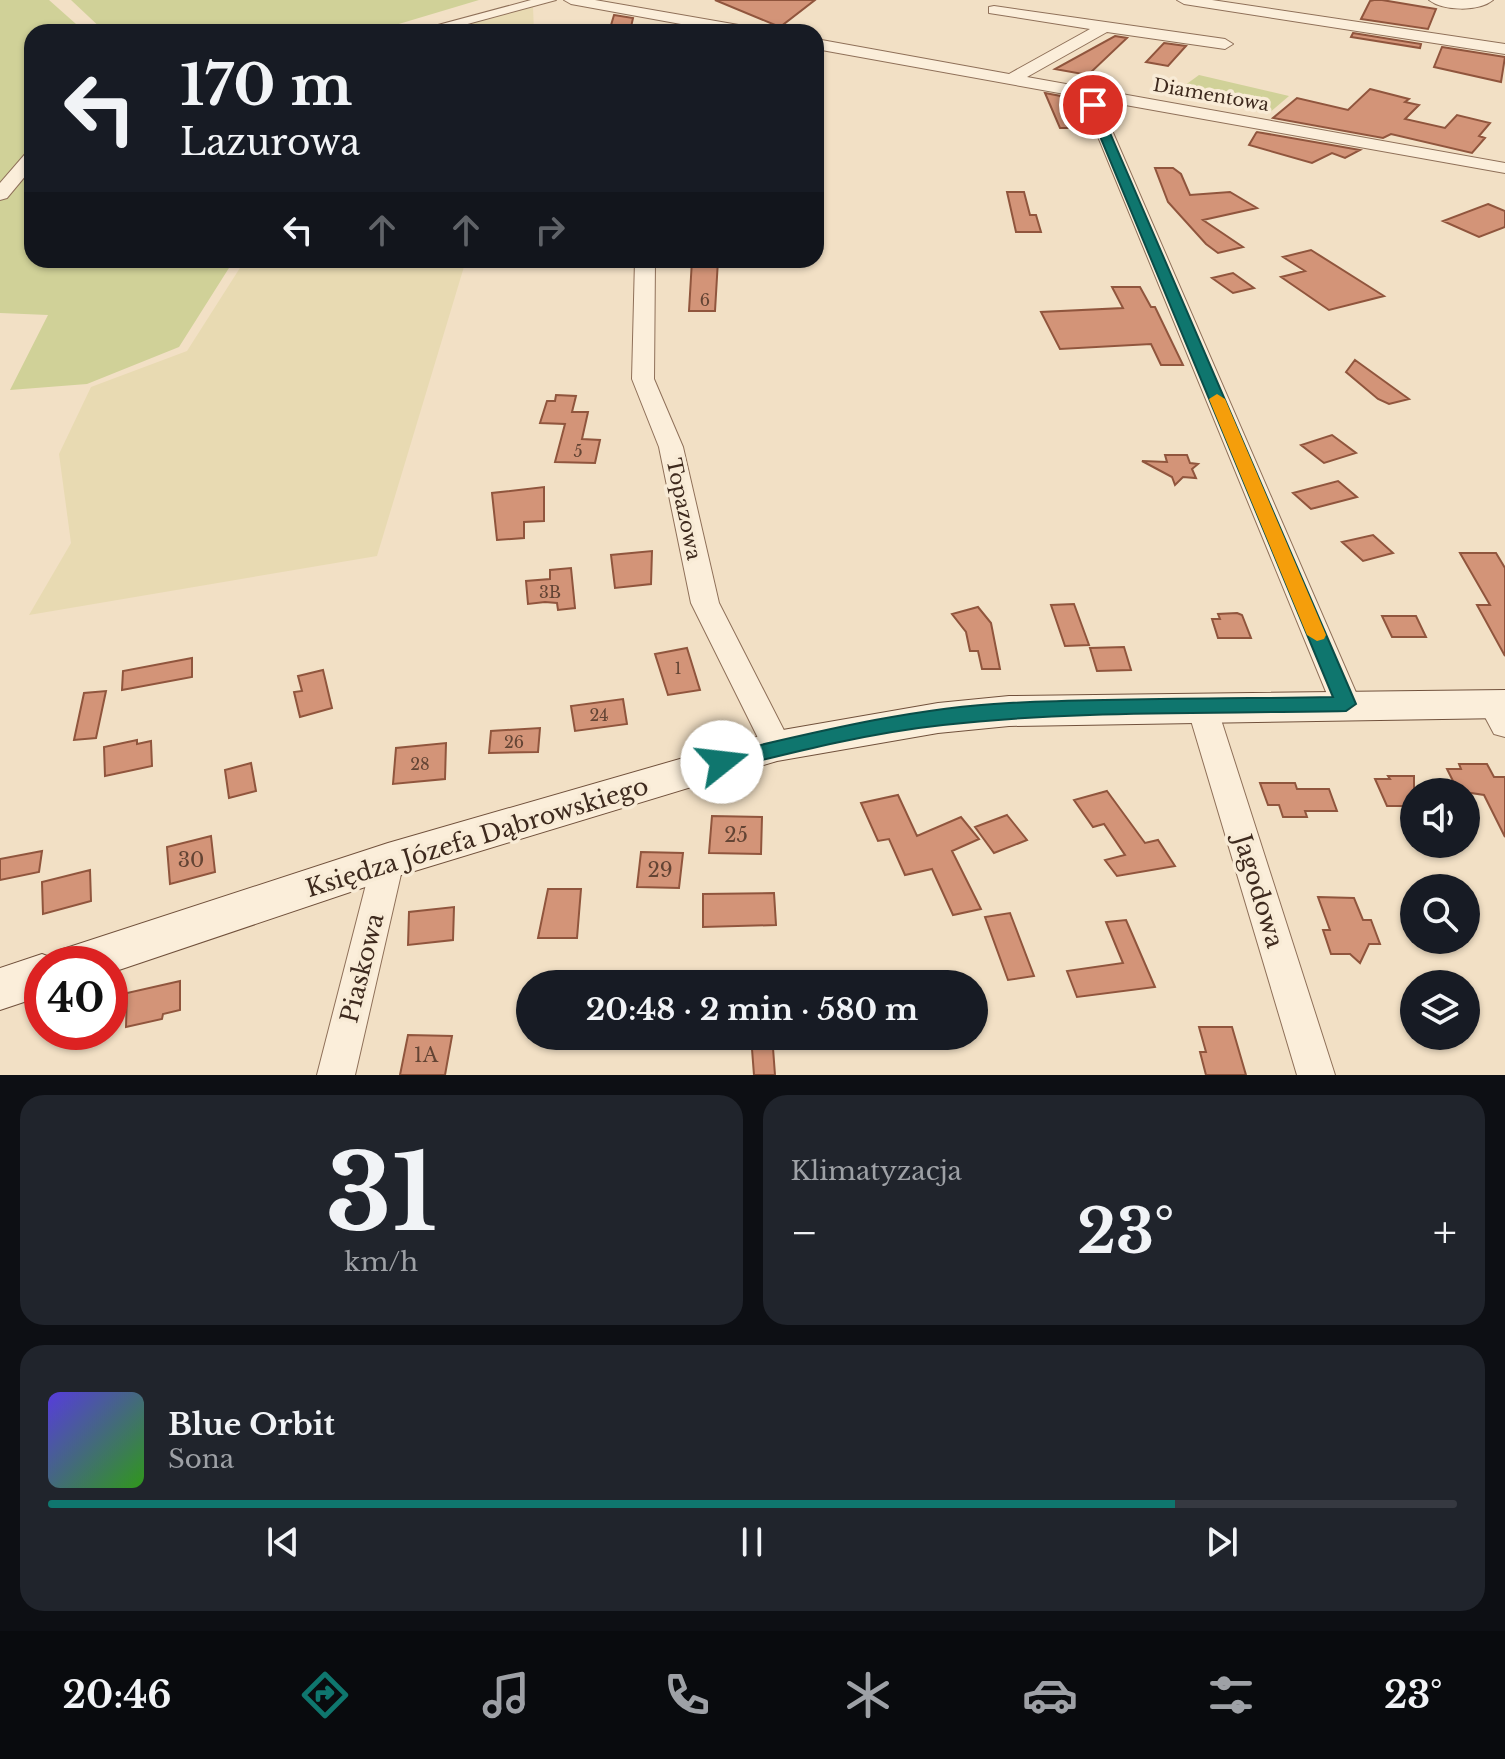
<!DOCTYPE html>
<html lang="pl">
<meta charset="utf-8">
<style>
:root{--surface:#171b24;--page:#20242c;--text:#f1f3f6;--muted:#9ea1a6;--line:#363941;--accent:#0f766e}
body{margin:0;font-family:"Libre Baskerville",serif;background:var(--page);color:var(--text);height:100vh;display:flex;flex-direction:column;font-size:30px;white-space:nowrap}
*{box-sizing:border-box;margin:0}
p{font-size:26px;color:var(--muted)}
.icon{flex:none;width:44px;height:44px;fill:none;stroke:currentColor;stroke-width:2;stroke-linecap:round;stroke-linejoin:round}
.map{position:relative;height:1075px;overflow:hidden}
.side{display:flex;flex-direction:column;gap:20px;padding:20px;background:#0d0f14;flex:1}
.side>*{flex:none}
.top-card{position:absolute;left:24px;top:24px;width:800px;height:244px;border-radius:24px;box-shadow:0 2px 6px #0004;background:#171b24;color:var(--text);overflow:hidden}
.buttons{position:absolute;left:1400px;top:778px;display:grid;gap:16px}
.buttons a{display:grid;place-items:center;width:80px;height:80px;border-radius:50%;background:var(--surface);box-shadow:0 2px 6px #0004;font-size:40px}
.speed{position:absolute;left:24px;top:946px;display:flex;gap:16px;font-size:40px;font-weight:700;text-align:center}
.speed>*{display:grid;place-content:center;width:104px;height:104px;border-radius:50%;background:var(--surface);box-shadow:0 2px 6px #0004;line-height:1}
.speed .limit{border:12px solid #d22;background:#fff;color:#111}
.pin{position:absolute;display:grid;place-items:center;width:68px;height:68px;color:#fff;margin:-34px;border:4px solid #fff;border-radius:50%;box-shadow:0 2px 8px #0007}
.me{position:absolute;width:88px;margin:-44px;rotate:74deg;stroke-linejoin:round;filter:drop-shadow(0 0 6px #0008)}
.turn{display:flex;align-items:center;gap:28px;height:168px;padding:0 24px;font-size:36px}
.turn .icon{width:104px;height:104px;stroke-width:2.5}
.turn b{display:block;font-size:56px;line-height:68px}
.lanes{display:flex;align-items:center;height:76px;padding:0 24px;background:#0003;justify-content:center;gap:40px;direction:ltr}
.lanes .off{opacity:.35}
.big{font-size:60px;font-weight:700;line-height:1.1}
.side .card{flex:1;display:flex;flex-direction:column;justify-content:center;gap:12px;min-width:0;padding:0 28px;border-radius:24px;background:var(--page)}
.side .dial{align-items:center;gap:0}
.dial b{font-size:104px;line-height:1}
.song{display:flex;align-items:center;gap:24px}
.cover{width:96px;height:96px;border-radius:12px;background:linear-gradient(135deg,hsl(250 70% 55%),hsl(110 70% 35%))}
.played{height:8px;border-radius:4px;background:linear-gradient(90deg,var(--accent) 80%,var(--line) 80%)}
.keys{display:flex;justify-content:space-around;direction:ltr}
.heat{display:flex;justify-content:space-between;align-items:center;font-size:44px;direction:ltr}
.side .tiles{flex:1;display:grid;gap:20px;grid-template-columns:1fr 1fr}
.card:last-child{grid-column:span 2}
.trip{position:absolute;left:516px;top:970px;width:472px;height:80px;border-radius:40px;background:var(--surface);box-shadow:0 2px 6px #0004;font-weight:700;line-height:80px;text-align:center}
.dock{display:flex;height:128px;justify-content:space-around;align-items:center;background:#090b0e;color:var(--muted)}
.dock .icon{width:56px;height:56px}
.dock .on{color:var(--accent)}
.dock b{font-size:36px;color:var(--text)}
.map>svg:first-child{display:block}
.farmland{fill:#e8dab2}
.green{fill:#d0d198}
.building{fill:#d39478;stroke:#90553d;stroke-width:2}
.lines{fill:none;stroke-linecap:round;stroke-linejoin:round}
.street-casing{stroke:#8f7059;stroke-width:2}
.secondary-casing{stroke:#71513c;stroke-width:2}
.street{fill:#fbeeda;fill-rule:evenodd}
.secondary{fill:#fbeeda;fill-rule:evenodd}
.route{fill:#0f766e;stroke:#0a4d48;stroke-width:2}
.slow{fill:#f59e0b}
.labels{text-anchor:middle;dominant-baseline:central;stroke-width:7;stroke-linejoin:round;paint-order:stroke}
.number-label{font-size:16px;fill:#634434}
.far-street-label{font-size:18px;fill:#3e2a1e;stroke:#f8ebd6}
.street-label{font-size:20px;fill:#3e2a1e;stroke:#f8ebd6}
.near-number-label{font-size:20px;fill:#634434}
.near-street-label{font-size:24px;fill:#3e2a1e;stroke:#f8ebd6}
</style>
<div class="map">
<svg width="1505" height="1075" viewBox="0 0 1505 1075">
<rect width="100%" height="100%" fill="#f2e0c5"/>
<path class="farmland" d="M 533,7 L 534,32 L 431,32 Z
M 245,260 L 466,260 L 377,556 L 29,615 L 71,543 L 59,454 L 91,387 L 187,351 Z"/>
<path class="green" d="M 0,0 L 49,0 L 85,32 L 32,32 L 32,260 L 234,260 L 179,347 L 87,384 L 10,390 L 48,315 L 0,313 Z
M 71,0 L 479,0 L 372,32 L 105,32 Z
M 1199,75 L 1289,96 L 1268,114 L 1177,91 Z"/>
<path class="building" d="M 715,0 L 815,0 L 780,27 Z
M 1374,0 L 1382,0 L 1436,9 L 1428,29 L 1361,19 L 1370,1 Z
M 614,15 L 633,18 L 631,27 L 626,32 L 609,32 Z
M 1353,33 L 1421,44 L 1420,48 L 1351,37 Z
M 1115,36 L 1127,38 L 1088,75 L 1055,69 Z
M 1164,43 L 1186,46 L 1168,66 L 1146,62 Z
M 1442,47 L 1505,57 L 1501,82 L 1434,67 Z
M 1370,89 L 1409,99 L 1405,102 L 1419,105 L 1405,119 L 1445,128 L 1457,115 L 1490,123 L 1479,136 L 1485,138 L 1472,153 L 1391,134 L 1383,138 L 1273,118 L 1297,98 L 1348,110 Z
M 1045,93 L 1066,97 L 1080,128 L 1060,128 Z
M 1256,133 L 1257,132 L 1360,150 L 1345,158 L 1332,153 L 1312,163 L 1249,145 Z
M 1155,168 L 1173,168 L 1181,174 L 1190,195 L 1230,192 L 1257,208 L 1203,220 L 1243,247 L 1218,253 L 1206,244 L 1168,202 Z
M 1007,192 L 1024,192 L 1030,215 L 1036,215 L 1041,232 L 1016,232 Z
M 1488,204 L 1505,211 L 1505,227 L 1479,237 L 1443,221 Z
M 1311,250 L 1384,296 L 1329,310 L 1281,277 L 1305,271 L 1283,257 Z
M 692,260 L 718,260 L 715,311 L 689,311 Z
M 1233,273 L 1254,288 L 1233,293 L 1212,278 Z
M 1112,287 L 1140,287 L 1151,307 L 1155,307 L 1183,365 L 1161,365 L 1151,344 L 1060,349 L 1041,312 L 1123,308 Z
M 1355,360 L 1402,394 L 1409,399 L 1389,404 L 1378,399 L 1346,372 Z
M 556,395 L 576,396 L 572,412 L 588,412 L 582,439 L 600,440 L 595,463 L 555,462 L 565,424 L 540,423 L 547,401 L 555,401 Z
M 1332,435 L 1356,453 L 1324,463 L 1301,445 Z
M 1165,455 L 1187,455 L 1190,463 L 1198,464 L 1192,469 L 1196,478 L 1183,477 L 1175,485 L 1172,477 L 1142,461 L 1167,462 Z
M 1338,481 L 1357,497 L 1311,509 L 1293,493 Z
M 544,487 L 544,521 L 524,522 L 524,538 L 497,540 L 492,493 Z
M 1373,535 L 1393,553 L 1363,561 L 1342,542 Z
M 652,551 L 651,584 L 615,588 L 611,555 Z
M 1460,553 L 1496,553 L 1505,568 L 1505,656 L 1477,605 L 1490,605 Z
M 571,568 L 575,608 L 558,610 L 557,603 L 545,602 L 528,604 L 526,581 L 550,579 L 550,570 Z
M 1074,604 L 1089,645 L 1065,646 L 1051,605 Z
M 978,607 L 991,623 L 1000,669 L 982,669 L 978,651 L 970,651 L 966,632 L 952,614 Z
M 1237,613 L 1242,615 L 1251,638 L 1218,638 L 1212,619 L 1220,619 L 1218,614 Z
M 1382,616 L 1416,616 L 1426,637 L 1392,637 Z
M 1124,647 L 1131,670 L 1097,671 L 1090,648 Z
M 687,648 L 700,690 L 668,695 L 655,654 Z
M 192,658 L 192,677 L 122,690 L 123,671 Z
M 323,670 L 332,708 L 300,717 L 294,692 L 302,691 L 298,676 Z
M 106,691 L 96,738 L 74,740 L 84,693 Z
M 623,699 L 627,724 L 575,731 L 571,706 Z
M 540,728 L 538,752 L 489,753 L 491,731 Z
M 137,740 L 137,744 L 151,741 L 152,766 L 105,776 L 104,747 Z
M 446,743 L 445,779 L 393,784 L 396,748 Z
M 251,763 L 256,791 L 229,798 L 225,770 Z
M 1459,764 L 1487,764 L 1494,777 L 1505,777 L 1505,837 L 1484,795 L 1458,791 L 1447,769 L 1461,769 Z
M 1388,776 L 1414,776 L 1414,806 L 1387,806 L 1375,779 L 1390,779 Z
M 1260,783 L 1295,783 L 1297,789 L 1329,789 L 1337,811 L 1305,811 L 1307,817 L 1283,817 L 1279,805 L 1268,805 Z
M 1107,791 L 1145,843 L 1158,840 L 1175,866 L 1117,876 L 1105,860 L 1125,855 L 1104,824 L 1093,827 L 1074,800 Z
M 898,795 L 917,836 L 961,817 L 979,839 L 952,851 L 981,909 L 953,915 L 932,869 L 905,875 L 889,839 L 878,841 L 861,803 Z
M 1007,815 L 1027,840 L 994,853 L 975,827 Z
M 712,816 L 762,817 L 761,854 L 709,853 Z
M 211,836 L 215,872 L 170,884 L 167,847 Z
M 42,851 L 39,872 L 0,880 L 0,859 Z
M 641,852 L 683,853 L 679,888 L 637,887 Z
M 90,870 L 91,901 L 43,914 L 42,882 Z
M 548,889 L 581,889 L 577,938 L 538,938 Z
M 774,893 L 776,925 L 703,927 L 703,894 Z
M 1318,897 L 1354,898 L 1363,920 L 1371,920 L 1380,944 L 1369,944 L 1360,963 L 1350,954 L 1331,954 L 1323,930 L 1330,930 Z
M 454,907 L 453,940 L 408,945 L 409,912 Z
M 1010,913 L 1034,976 L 1008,980 L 985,917 Z
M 1126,920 L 1155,987 L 1077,997 L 1067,971 L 1123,963 L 1106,922 Z
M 180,981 L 180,1010 L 163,1014 L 162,1019 L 126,1027 L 127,993 Z
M 1199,1027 L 1232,1027 L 1246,1075 L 1206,1075 L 1200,1052 L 1206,1052 Z
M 408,1035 L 452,1036 L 445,1075 L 400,1075 Z
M 773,1048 L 775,1075 L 754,1075 L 752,1049 Z"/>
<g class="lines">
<defs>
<path id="street" d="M 531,0 L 556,0 L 438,32 L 412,32 Z
M 564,0 L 595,0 L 750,27 L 758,32 L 725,32 L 571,4 Z
M 1177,0 L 1212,0 L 1505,44 L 1505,54 L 1184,4 Z
M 1429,0 L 1493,0 C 1479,12 1443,11 1429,0 Z
M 994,6 L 1225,39 L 1233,44 L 1225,49 L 1107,32 L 1027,77 L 1505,163 L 1505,173 L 1103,101 L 1101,105 L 1361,704 L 1356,711 L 1346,714 L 1336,711 L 1331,704 L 1085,105 L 1087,98 L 816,49 L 816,39 L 1009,74 L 1090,29 L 989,13 L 989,7 Z
M 32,152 L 32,168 L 7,198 L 0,200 L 0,183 L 26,153 Z
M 635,260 L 655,260 L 654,379 L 683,447 L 719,603 L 792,746 L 788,754 L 777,757 L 766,754 L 762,746 L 691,603 L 659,447 L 632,379 Z
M 1493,694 L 1505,699 L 1505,737 L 1494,734 L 1478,704 L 1483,697 Z
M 1202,697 L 1212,700 L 1217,707 L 1335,1075 L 1297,1075 L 1187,707 L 1192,700 Z
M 388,848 L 400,852 L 404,861 L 355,1075 L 317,1075 L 372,861 L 376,852 Z"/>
<path id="secondary" d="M 1505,690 L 1505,718 L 1009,726 L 938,733 L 777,761 L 395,877 L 110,973 L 110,964 L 42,964 L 42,996 L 0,1010 L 0,968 L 42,954 L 55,959 L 60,950 L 388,843 L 777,731 L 938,703 L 1009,696 Z"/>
</defs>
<use href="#street" class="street-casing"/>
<use href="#secondary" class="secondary-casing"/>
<use href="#street" class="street"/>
<use href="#secondary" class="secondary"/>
</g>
<path class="route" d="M 1093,101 L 1098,105 L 1356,704 L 1346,711 C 1212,714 1076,710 943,725 C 868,733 794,752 722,770 L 714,768 L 711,762 L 714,757 L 722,754 C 816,732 912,708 1009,703 C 1117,698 1225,699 1333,697 L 1087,105 Z"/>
<path class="slow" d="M 1217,394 L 1225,399 L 1326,635 L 1324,639 L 1317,641 L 1307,635 L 1209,399 Z"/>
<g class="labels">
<g class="number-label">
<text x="705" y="300">6</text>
<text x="578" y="451">5</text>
<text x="550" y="592">3B</text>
<text x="678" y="668">1</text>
<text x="599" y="715">24</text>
<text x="514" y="742">26</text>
<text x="420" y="764">28</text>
</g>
<g class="far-street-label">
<text transform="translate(1211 95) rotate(10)">Diamentowa</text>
</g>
<g class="street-label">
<text transform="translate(684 509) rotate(78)">Topazowa</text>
</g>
<g class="near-number-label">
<text x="736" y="835">25</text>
<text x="191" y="860">30</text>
<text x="660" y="870">29</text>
<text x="426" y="1055">1A</text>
</g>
<g class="near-street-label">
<text transform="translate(477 837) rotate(-17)">Księdza Józefa Dąbrowskiego</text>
<text transform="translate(1259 891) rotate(73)">Jagodowa</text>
<text transform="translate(362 968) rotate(-76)">Piaskowa</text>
</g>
</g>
</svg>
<div class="buttons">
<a><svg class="icon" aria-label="sound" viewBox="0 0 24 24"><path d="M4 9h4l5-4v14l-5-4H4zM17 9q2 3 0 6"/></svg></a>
<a><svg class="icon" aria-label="search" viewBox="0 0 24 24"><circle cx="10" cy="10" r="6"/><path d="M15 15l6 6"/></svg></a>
<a><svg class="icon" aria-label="layers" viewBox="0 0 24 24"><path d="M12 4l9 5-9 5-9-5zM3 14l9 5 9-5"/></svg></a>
</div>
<div class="speed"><div class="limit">40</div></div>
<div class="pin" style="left:1093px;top:105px;background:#d93025"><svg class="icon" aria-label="arrive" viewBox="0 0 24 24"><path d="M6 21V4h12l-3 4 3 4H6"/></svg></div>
<svg class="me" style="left:722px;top:762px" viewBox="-20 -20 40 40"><circle r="19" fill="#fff"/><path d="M0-13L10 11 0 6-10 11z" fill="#0f766e"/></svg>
<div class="trip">20:48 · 2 min · 580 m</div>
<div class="top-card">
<div class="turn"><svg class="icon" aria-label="left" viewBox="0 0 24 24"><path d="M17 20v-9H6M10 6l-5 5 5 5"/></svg><div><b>170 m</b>Lazurowa</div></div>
<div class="lanes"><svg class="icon" aria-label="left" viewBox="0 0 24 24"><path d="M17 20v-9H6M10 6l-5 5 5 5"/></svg><svg class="icon off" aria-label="ahead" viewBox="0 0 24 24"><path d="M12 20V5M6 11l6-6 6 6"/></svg><svg class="icon off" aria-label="ahead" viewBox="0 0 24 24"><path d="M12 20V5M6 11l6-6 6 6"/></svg><svg class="icon off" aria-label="right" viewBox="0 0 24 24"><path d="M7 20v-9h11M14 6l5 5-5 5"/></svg></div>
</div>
</div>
<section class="side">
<div class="tiles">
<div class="card dial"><b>31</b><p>km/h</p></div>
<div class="card"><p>Klimatyzacja</p>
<div class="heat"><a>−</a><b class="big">23°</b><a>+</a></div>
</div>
<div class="card">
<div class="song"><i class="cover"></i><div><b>Blue Orbit</b><p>Sona</p></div></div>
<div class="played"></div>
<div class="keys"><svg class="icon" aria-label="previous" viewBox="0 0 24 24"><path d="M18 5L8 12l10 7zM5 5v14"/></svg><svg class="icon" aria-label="pause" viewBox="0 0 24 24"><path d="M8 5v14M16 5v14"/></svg><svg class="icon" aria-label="next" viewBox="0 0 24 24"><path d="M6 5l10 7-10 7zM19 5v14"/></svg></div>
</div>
</div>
</section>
<nav class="dock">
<b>20:46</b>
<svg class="icon on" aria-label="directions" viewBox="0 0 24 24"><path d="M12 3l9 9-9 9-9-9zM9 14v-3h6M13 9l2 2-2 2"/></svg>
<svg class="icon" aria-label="music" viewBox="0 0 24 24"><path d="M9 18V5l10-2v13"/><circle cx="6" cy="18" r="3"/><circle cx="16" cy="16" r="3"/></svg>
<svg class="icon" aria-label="phone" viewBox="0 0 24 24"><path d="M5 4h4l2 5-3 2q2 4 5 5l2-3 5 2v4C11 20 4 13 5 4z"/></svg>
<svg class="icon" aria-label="climate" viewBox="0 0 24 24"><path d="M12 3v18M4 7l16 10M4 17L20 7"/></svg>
<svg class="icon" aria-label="car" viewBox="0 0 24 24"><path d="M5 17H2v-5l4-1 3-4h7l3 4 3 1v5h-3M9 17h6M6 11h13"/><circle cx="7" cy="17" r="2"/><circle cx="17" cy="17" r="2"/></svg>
<svg class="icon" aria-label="filters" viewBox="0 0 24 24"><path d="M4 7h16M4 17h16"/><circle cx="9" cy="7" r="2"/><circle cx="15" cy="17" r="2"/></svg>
<b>23°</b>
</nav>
